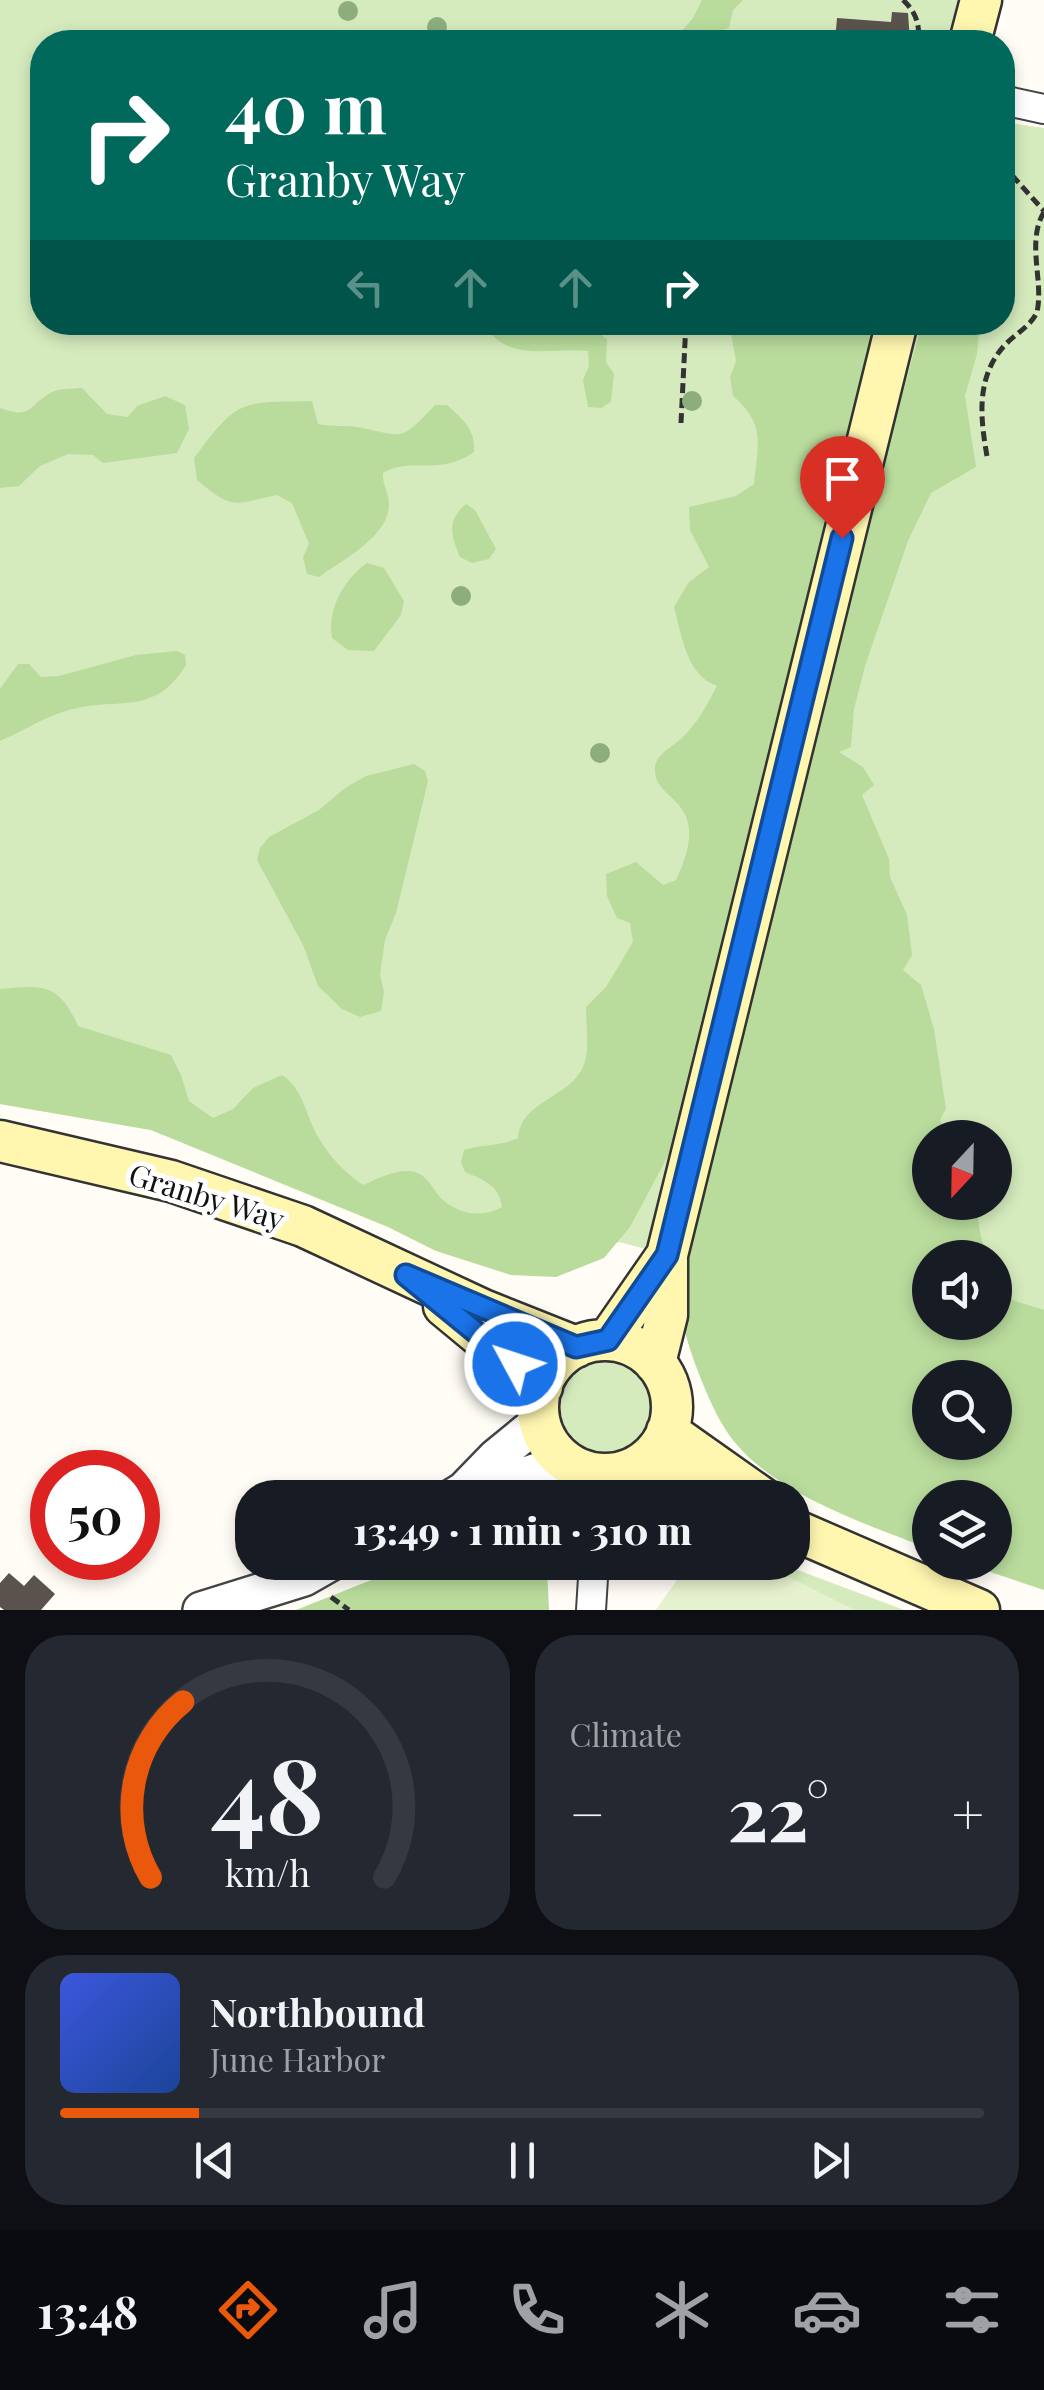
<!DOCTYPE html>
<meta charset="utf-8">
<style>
:root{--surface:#171b24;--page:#242831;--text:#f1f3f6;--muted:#9ea1a6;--line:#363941;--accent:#ea580c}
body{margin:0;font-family:"Playfair Display",serif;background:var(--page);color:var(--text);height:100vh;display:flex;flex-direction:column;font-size:38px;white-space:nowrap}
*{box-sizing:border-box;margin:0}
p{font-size:32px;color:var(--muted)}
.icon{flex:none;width:55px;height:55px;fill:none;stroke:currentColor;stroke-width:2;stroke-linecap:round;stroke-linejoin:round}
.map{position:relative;height:1610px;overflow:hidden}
.sheet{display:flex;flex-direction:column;gap:25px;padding:25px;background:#0d0f14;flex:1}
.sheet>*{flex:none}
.banner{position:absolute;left:30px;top:30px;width:985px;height:305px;border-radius:40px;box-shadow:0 5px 15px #0003;background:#00695c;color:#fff;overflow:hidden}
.needle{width:65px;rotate:202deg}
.tools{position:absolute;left:912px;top:1120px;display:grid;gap:20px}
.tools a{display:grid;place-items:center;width:100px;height:100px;border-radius:50%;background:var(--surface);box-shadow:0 5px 15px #0003;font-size:50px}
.speed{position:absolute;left:30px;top:1450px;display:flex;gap:20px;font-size:50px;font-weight:700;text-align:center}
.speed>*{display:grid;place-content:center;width:130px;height:130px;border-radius:50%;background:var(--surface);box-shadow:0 5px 15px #0003;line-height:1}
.speed .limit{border:15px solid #d22;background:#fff;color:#111}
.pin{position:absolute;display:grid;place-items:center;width:85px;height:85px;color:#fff;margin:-102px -42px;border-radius:50% 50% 50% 0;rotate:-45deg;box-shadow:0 0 10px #0007}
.pin .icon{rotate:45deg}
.me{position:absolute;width:110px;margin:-55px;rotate:310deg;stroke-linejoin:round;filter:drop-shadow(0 0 8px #0008)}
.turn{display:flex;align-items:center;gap:35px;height:210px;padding:0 30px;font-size:45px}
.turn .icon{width:130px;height:130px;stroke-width:2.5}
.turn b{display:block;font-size:70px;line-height:85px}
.lanes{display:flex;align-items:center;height:95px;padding:0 30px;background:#0003;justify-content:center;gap:50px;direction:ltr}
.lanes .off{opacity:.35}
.big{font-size:75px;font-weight:800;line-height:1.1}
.sheet .card{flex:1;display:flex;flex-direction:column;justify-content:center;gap:15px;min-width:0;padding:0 35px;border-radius:40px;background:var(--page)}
.sheet .dial{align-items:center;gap:0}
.dial svg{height:260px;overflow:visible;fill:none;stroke:var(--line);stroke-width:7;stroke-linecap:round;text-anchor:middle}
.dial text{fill:var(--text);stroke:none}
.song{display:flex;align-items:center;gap:30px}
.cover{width:120px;height:120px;border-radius:15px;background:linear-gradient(135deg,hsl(230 70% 55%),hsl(220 70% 35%))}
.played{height:10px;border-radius:5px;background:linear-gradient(90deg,var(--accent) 15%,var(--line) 15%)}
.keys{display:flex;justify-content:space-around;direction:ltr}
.heat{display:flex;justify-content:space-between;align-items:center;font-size:55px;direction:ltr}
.sheet .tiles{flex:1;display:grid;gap:25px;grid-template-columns:1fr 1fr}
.card:last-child{grid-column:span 2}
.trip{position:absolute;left:235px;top:1480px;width:575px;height:100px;border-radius:40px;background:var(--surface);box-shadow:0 5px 15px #0003;font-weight:800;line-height:100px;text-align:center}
.tab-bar{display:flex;height:160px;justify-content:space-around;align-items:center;background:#090b0e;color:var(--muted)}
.tab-bar .icon{width:70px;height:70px}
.tab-bar .on{color:var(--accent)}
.tab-bar b{font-size:45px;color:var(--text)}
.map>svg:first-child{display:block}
.green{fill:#d5ebbd;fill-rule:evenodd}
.forest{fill:#b9dc9c;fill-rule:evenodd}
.pitch{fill:#e6f2cf}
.building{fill:#5a524d}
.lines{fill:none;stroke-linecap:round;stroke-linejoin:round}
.minor-casing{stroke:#444;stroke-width:32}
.tertiary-casing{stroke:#444;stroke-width:40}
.secondary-casing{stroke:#333;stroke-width:45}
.path{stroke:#333;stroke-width:5;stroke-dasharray:10 5;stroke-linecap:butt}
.minor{stroke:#fff;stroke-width:28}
.tertiary{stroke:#fff;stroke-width:35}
.secondary{stroke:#fff6b0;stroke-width:40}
.tree{fill:#8dad7f}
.route-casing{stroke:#114b97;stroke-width:25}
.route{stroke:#1a73e8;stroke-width:18}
.labels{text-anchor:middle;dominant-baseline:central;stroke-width:10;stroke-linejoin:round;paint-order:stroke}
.street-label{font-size:30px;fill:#111;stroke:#fff}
</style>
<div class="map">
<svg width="1044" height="1610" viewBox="0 0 1044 1610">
<rect width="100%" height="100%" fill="#fffdf5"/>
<path class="green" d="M 0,0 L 965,0 L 954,42 L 42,42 L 42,322 L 1002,322 L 1003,122 L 1044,128 L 1044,1566 L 995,1498 L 930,1498 L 703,1264 L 619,1242 L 518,1274 L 151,1130 L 0,1104 ZM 930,1138 L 995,1138 L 995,1202 L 930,1202 ZM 930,1258 L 995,1258 L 995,1322 L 930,1322 ZM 930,1378 L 995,1378 L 995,1442 L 930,1442 Z
M560 1407a45 45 0 1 1 90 0a45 45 0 1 1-90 0Z
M 690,1562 L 779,1563 L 904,1610 L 656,1610 Z"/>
<path class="forest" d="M 702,0 L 743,0 L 733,10 L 729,28 L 714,33 L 714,42 L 672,42 L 693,18 Z
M 484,323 L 584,323 L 607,339 L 606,362 L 614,374 L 611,402 L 601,408 L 588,407 L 583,380 L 589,366 L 588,351 C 550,347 506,364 484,323 Z
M 729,323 L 881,323 L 670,1152 L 630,1227 L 604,1258 L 556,1277 L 511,1275 L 436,1251 L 388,1227 L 151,1130 L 0,1104 L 0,989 C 43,985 59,983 78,1026 L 171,1055 L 181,1075 L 189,1101 L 213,1118 L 233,1109 L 253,1088 L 282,1075 C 303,1088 306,1116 318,1137 C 329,1156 345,1173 363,1185 C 377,1179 393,1170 409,1171 C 429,1173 431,1189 443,1200 C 461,1215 483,1218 502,1207 C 499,1185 484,1180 465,1172 L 461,1162 L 464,1150 C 482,1144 502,1146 518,1138 C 520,1103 565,1098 581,1071 C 591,1054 586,1027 586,1007 L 606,987 L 633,942 L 630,923 L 617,918 L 607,896 L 606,874 L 636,862 L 663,885 L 676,880 C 716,795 652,805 655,767 C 656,754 672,747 681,739 C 697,724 707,705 717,686 C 686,675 682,636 674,607 L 689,582 L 709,567 L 690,530 L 689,507 L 736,496 L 754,484 C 758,444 766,424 733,396 L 730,377 L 736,361 Z
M 922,323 L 980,323 L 977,354 L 965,396 L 976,467 L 931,493 L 908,541 L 865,666 L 854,709 L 851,747 L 839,752 L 863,767 L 874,785 L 862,795 L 889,859 L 890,877 L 907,915 L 912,955 L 903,970 L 921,985 L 934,1029 L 946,1109 L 940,1120 L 947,1137 L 930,1138 L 930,1202 L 973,1203 C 982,1222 976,1235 989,1254 L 988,1257 L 930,1258 L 930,1322 L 995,1322 L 995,1289 L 1015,1301 L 1044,1310 L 1044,1590 L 963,1563 L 995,1562 L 995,1498 L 930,1498 L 930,1549 C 862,1522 758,1490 721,1422 C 707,1398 681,1333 681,1308 C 682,1252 701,1198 716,1145 C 727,1104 736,1062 746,1020 C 801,786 858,554 922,323 ZM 930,1378 L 995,1378 L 995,1442 L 930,1442 Z
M 82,388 L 107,414 L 128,417 L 137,406 L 165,396 L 185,405 L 189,429 L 177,453 L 103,463 L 93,455 L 68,454 L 40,466 L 19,486 L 0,488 L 0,408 C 32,419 26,408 50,393 C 58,388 73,389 82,388 Z
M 312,401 L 318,424 C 332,427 344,425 358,427 C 405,437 400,442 435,405 L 447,405 C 463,419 476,430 474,452 C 438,477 411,456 383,473 C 382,485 389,493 389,504 C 389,537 342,560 319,577 L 307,574 L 303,557 L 309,544 L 292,503 L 277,495 C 233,504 234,511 197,480 L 194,458 C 239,397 240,403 312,401 Z
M 466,504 L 475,510 L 496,549 L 489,559 L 472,563 L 460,557 C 451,535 446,521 466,504 Z
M 367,563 L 384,568 L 404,601 L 401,615 L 374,651 L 348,650 L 332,638 C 327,609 344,579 367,563 Z
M 177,651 L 185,655 L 186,665 C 153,719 116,695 66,711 C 43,717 22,732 0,741 L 0,689 L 18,664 L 29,664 L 41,677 L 59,676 L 136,655 Z
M 414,764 L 425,771 L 428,781 L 396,913 L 385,940 L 380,974 L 384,992 L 381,1011 L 360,1017 L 342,1009 L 318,986 L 303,945 L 257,860 L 260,848 L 269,837 L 319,810 L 345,788 L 366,776 Z
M 521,1563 L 547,1568 L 549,1610 L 296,1610 L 414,1563 Z"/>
<path class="pitch" d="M 690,1563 L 761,1563 L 855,1610 L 656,1610 Z"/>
<path class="building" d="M 892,12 L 908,13 L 910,42 L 835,42 L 837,18 L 891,22 Z
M 9,1573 L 24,1586 L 34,1575 L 55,1594 L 41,1610 L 4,1610 L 0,1607 L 0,1583 Z"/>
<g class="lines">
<defs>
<path id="minor" d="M 1002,100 L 1044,109
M 599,1498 L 601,1474
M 591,1610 L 594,1562"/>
<path id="tertiary" d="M 464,1490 L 496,1457 L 540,1421
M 451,1498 L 464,1490 L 514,1479 L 566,1461
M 201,1610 L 304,1578 L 332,1562"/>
<path id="secondary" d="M 970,42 L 981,0
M 0,1141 L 171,1181 L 303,1226 L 483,1310 L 576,1347
M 444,1306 L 542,1387
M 608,1340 L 667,1255
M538 1407a67 67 0 1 1 134 0a67 67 0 1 1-134 0Z
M 655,1363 L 667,1315 L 667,1255 L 897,322
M 667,1431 L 762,1498
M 642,1463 L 718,1498
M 792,1529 L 979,1610"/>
</defs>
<use href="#minor" class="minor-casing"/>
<use href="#tertiary" class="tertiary-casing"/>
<use href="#secondary" class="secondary-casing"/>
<path class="path" d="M 903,0 C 917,13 919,24 919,42
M 1002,164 L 1044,211
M 681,423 L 686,322
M 987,456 C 980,417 976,376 1005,345 C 1015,334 1031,326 1037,312 C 1044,281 1026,242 1044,212
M 331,1597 L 349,1610"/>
<use href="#minor" class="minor"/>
<use href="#tertiary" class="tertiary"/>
<use href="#secondary" class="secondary"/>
</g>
<g class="tree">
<circle cx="348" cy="11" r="10"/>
<circle cx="437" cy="27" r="10"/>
<circle cx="692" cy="401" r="10"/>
<circle cx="461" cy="596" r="10"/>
<circle cx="600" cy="753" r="10"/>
</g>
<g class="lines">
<defs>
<path id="route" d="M 515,1364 L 406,1275 L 576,1347 L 608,1340 L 667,1255 L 842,538"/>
</defs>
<use href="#route" class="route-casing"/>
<use href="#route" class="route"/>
</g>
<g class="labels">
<g class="street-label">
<text transform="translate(207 1196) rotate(17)">Granby Way</text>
</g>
</g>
</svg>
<div class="tools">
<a><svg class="needle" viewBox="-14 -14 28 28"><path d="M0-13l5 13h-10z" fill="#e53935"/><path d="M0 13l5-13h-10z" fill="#9ea1a6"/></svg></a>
<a><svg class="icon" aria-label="sound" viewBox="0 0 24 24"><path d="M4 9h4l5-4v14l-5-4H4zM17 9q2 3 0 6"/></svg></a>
<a><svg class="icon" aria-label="search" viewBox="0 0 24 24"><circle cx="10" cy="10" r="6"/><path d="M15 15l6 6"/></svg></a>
<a><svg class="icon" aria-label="layers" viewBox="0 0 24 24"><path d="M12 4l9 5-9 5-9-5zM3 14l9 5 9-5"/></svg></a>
</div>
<div class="speed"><div class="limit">50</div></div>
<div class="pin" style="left:842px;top:538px;background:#d93025"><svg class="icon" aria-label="arrive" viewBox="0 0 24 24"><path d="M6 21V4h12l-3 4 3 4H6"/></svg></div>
<svg class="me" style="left:515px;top:1364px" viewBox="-20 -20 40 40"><circle r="17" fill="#1a73e8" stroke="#fff" stroke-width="3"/><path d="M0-11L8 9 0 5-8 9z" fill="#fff"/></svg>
<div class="trip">13:49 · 1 min · 310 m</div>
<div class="banner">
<div class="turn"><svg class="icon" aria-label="right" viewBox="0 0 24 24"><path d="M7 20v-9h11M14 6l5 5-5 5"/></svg><div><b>40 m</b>Granby Way</div></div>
<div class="lanes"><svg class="icon off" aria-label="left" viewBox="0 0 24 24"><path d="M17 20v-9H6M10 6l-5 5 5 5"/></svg><svg class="icon off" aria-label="ahead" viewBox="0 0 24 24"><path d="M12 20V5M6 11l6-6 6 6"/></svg><svg class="icon off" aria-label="ahead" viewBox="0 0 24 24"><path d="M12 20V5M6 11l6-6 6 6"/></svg><svg class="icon" aria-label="right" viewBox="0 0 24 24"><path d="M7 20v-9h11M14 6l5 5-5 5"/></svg></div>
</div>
</div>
<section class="sheet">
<div class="tiles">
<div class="card dial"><svg viewBox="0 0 100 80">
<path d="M14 69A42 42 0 1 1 86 69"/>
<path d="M14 69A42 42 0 0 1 24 15" stroke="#ea580c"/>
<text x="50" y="56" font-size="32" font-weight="700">48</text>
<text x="50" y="72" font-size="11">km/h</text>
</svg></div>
<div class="card"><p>Climate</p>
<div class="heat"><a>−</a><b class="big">22°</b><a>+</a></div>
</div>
<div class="card">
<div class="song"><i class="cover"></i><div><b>Northbound</b><p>June Harbor</p></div></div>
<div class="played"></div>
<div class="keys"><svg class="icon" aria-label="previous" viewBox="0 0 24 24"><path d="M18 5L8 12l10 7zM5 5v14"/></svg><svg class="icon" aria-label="pause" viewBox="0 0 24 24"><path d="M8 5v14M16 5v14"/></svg><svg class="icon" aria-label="next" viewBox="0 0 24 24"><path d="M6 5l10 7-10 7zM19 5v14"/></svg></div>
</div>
</div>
</section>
<nav class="tab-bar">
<b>13:48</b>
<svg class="icon on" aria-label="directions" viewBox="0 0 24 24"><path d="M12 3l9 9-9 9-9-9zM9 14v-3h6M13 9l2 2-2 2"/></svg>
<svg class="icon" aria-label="music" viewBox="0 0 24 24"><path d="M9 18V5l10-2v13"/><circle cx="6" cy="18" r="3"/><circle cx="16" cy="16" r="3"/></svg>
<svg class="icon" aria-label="phone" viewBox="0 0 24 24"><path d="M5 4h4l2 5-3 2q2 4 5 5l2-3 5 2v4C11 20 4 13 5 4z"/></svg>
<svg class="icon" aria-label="climate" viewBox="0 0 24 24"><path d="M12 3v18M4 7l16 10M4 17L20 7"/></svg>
<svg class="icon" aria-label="car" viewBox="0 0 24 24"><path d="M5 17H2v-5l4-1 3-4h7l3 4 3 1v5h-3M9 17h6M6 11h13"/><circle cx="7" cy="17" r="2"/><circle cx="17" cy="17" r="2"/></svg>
<svg class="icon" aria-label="filters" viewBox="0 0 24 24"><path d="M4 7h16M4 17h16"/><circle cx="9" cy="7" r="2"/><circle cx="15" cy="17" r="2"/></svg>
</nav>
